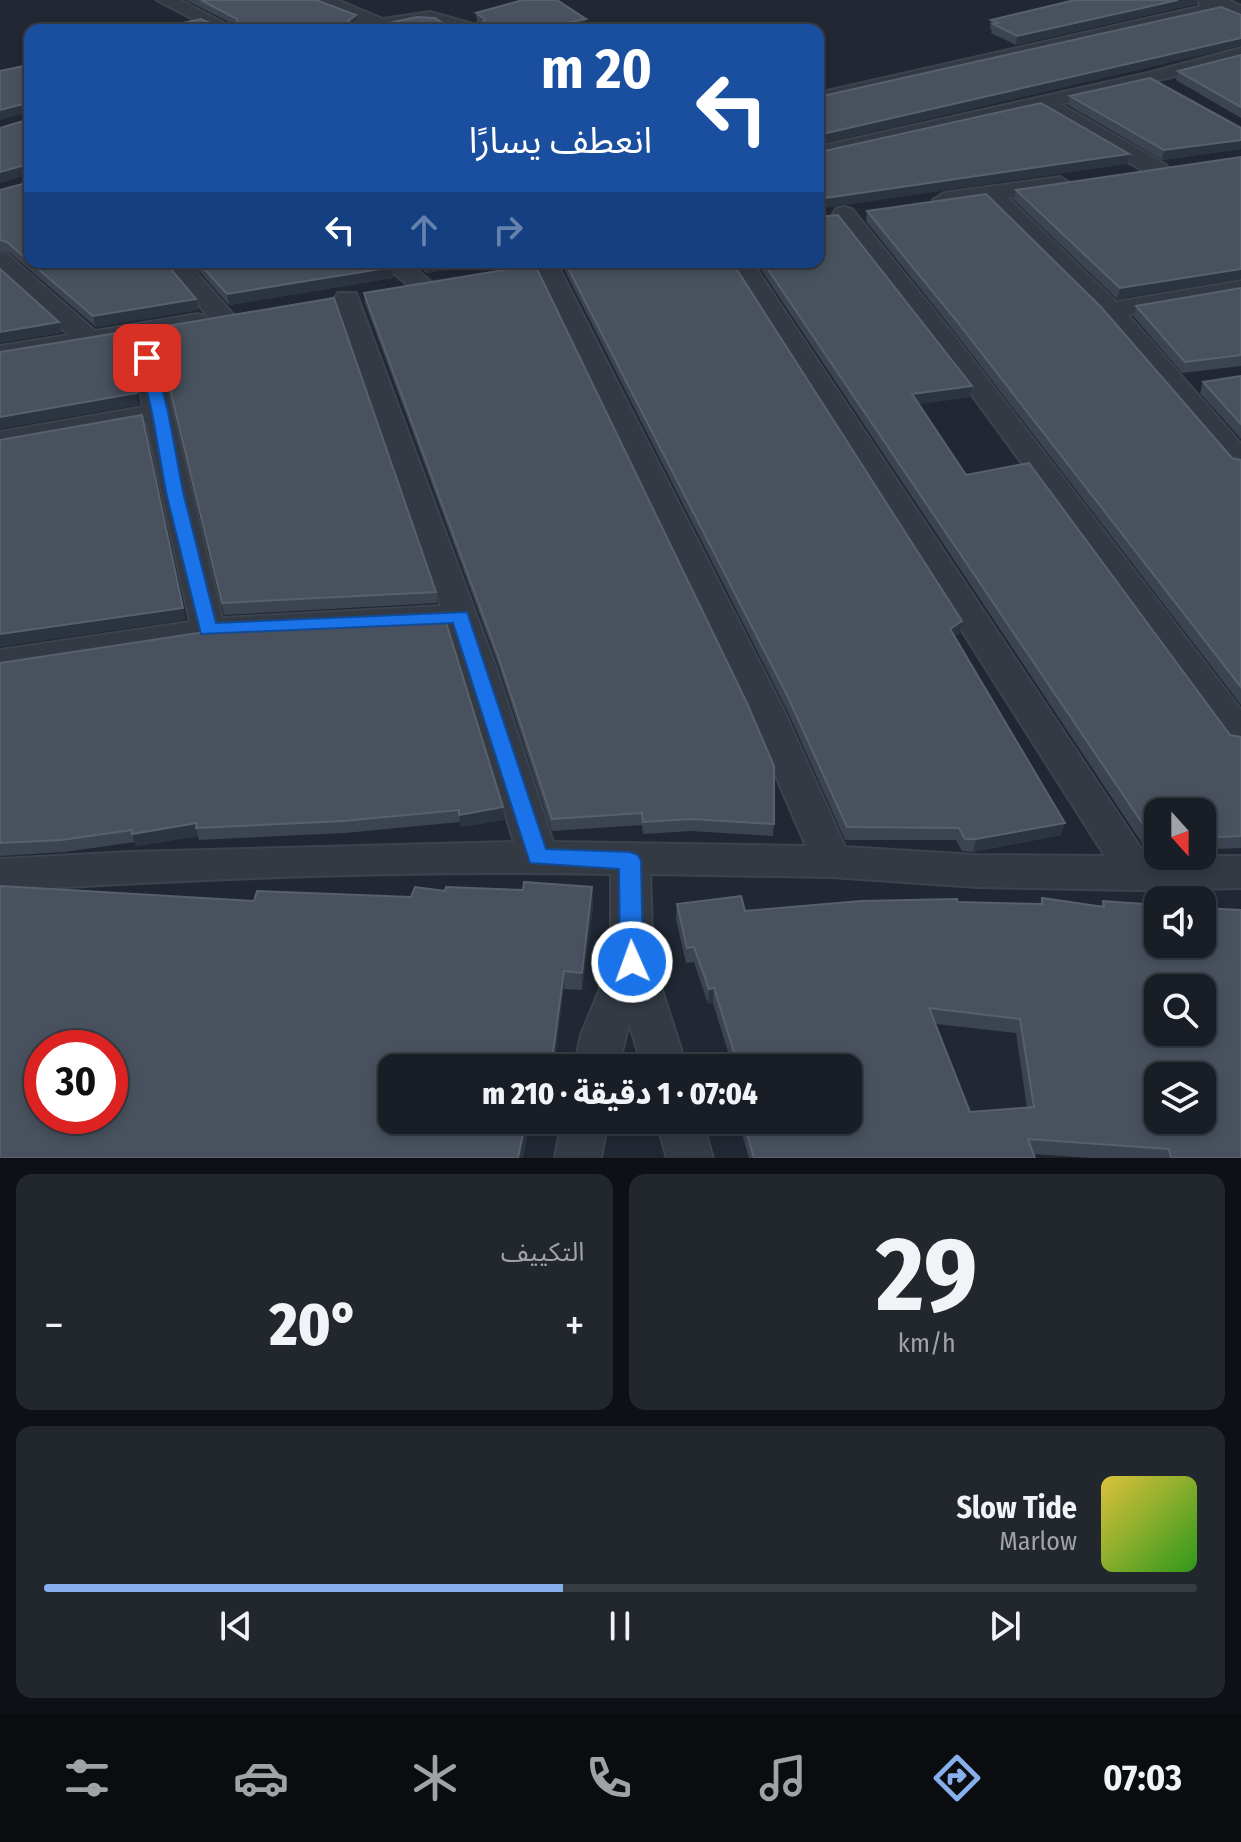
<!DOCTYPE html>
<html lang="ar">
<meta charset="utf-8">
<style>
:root{--surface:#191e26;--page:#22272e;--text:#f1f3f6;--muted:#9fa2a7;--line:#373c43;--accent:#87afec}
body{margin:0;font-family:"Fira Sans Condensed","Noto Sans Arabic",sans-serif;background:var(--page);color:var(--text);direction:rtl;height:100vh;display:flex;flex-direction:column;font-size:30px;white-space:nowrap}
*{box-sizing:border-box;margin:0}
p{font-size:26px;color:var(--muted)}
.icon{flex:none;width:44px;height:44px;fill:none;stroke:currentColor;stroke-width:2;stroke-linecap:round;stroke-linejoin:round}
.map{position:relative;height:1158px;overflow:hidden;direction:ltr}
.details{display:flex;flex-direction:column;gap:16px;padding:16px;background:#0e1015;flex:1}
.details>*{flex:none}
.top-card{position:absolute;left:24px;top:24px;width:800px;height:244px;border-radius:16px;box-shadow:0 4px 12px #0003,0 0 0 2px var(--line);direction:rtl;background:#1a4fa0;color:#fff;overflow:hidden}
.needle{width:52px;rotate:159deg}
.fabs{position:absolute;left:1144px;top:798px;display:grid;gap:16px}
.fabs a{display:grid;place-items:center;width:72px;height:72px;border-radius:16px;background:var(--surface);box-shadow:0 4px 12px #0003,0 0 0 2px var(--line);font-size:40px}
.speed{position:absolute;left:24px;top:1030px;display:flex;gap:16px;font-size:40px;font-weight:700;text-align:center}
.speed>*{display:grid;place-content:center;width:104px;height:104px;border-radius:50%;background:var(--surface);box-shadow:0 4px 12px #0003,0 0 0 2px var(--line);line-height:1}
.speed .limit{border:12px solid #d22;background:#fff;color:#111}
.pin{position:absolute;display:grid;place-items:center;width:68px;height:68px;color:#fff;margin:-34px;border-radius:16px;box-shadow:0 4px 12px #0006}
.me{position:absolute;width:88px;margin:-44px;rotate:358deg;stroke-linejoin:round;filter:drop-shadow(0 0 6px #0008)}
.turn{display:flex;align-items:center;gap:28px;height:168px;padding:0 40px;font-size:36px}
.turn .icon{width:104px;height:104px;stroke-width:2.5}
.turn b{display:block;font-size:56px;line-height:68px}
.lanes{display:flex;align-items:center;height:76px;padding:0 40px;background:#0003;justify-content:center;gap:40px;direction:ltr}
.lanes .off{opacity:.35}
.big{font-size:60px;font-weight:800;line-height:1.1}
.details .tile{flex:1;display:flex;flex-direction:column;justify-content:center;gap:12px;min-width:0;padding:0 28px;border-radius:16px;background:var(--page)}
.details .dial{align-items:center;gap:0}
.dial b{font-size:104px;line-height:1}
.song{display:flex;align-items:center;gap:24px}
.cover{width:96px;height:96px;border-radius:12px;background:linear-gradient(135deg,hsl(50 70% 55%),hsl(110 70% 35%))}
.played{height:8px;border-radius:4px;background:linear-gradient(90deg,var(--accent) 45%,var(--line) 45%)}
.keys{display:flex;justify-content:space-around;direction:ltr}
.heat{display:flex;justify-content:space-between;align-items:center;font-size:44px;direction:ltr}
.details .tiles{flex:1;display:grid;gap:16px;grid-template-columns:1fr 1fr}
.tile:last-child{grid-column:span 2}
.trip{position:absolute;left:378px;top:1054px;width:484px;height:80px;border-radius:16px;background:var(--surface);box-shadow:0 4px 12px #0003,0 0 0 2px var(--line);font-weight:800;line-height:80px;text-align:center;direction:rtl}
.tab-bar{display:flex;height:128px;justify-content:space-around;align-items:center;background:#0a0c0f;color:var(--muted)}
.tab-bar .icon{width:56px;height:56px}
.tab-bar .current{color:var(--accent)}
.tab-bar b{font-size:36px;color:var(--text)}
.map>svg:first-child{display:block}
.lines{fill:none;stroke-linecap:round;stroke-linejoin:round}
.minor-casing{stroke:#3d434d;stroke-width:4}
.tertiary-casing{stroke:#3d434d;stroke-width:4}
.minor{fill:#343a44;fill-rule:evenodd}
.tertiary{fill:#343a44;fill-rule:evenodd}
.wall{fill:#3c4451;fill-rule:evenodd}
.shaded-wall{fill:#2c3440}
.building{fill:#48515d;stroke:#58606d;stroke-width:2;fill-rule:evenodd}
.route{fill:#1a73e8;stroke:#114b97;stroke-width:2}
</style>
<div class="map">
<svg width="1241" height="1158" viewBox="0 0 1241 1158">
<rect width="100%" height="100%" fill="#212833"/>
<g class="lines">
<defs>
<path id="minor" d="M 157,0 L 180,0 L 237,30 L 214,30 Z
M 313,0 L 337,0 L 383,19 L 430,12 L 480,26 L 483,30 L 458,30 L 441,24 L 418,23 L 384,30 L 352,30 L 364,24 Z
M 1216,3 L 1222,4 L 1225,8 L 1222,12 L 818,105 L 818,93 Z
M 1241,48 L 1241,60 L 1060,104 L 1166,165 L 1169,170 L 1166,175 L 1150,175 L 1040,109 L 818,159 L 818,147 L 1148,73 Z
M 1060,177 L 1071,184 L 1068,189 L 1008,198 L 1116,302 L 1241,281 L 1241,295 L 1128,315 L 1241,444 L 1241,471 L 1231,468 L 1101,316 L 985,201 L 944,207 L 933,200 L 944,193 Z
M 844,207 L 852,209 L 952,333 L 1241,710 L 1241,749 L 1228,745 L 934,343 L 836,219 L 833,214 L 836,209 Z
M 0,253 L 8,255 L 95,331 L 198,314 L 207,317 L 211,322 L 207,327 L 154,337 L 222,618 L 441,606 L 335,298 L 338,293 L 356,293 L 496,668 L 553,842 L 806,846 L 748,711 L 533,263 L 556,262 L 784,711 L 845,847 L 977,855 L 1105,856 L 728,262 L 752,262 L 1146,856 L 1241,856 L 1241,888 L 1137,890 L 977,887 L 832,877 L 650,874 L 653,962 L 687,1068 L 643,1068 L 629,1023 L 618,1068 L 574,1068 L 581,1035 L 611,962 L 611,874 C 407,870 203,878 0,891 L 0,859 L 129,852 L 514,842 L 448,628 L 208,641 L 0,674 L 0,650 L 190,622 L 147,423 L 0,450 L 0,432 L 143,407 L 129,341 L 0,362 L 0,346 L 69,335 L 0,273 Z
M 162,262 L 187,262 L 231,312 L 235,317 L 231,322 L 213,322 Z
M 380,262 L 407,262 L 435,285 L 432,290 L 414,290 Z
M 562,1120 L 608,1120 L 601,1158 L 555,1158 Z
M 656,1120 L 702,1120 L 713,1158 L 667,1158 Z"/>
<path id="tertiary" d="M 1197,0 L 1228,0 L 1241,6 L 1241,21 L 1200,5 Z"/>
</defs>
<use href="#minor" class="minor-casing"/>
<use href="#tertiary" class="tertiary-casing"/>
<use href="#minor" class="minor"/>
<use href="#tertiary" class="tertiary"/>
</g>
<path class="wall" d="M 186,0 L 316,0 L 357,24 L 443,23 L 480,24 L 477,22 L 476,13 L 586,28 L 575,30 L 151,30 L 231,23 Z
M 1068,0 L 1197,0 L 1196,4 L 1016,45 L 991,33 L 992,30 L 990,29 L 991,20 L 1070,1 Z
M 1241,55 L 1241,118 L 1176,80 L 1178,71 Z
M 1070,96 L 1241,128 L 1241,149 L 1162,160 L 1068,105 Z
M 0,128 L 196,299 L 198,310 L 96,327 L 10,253 L 0,251 L 0,190 L 30,182 L 29,174 L 0,183 Z
M 1241,157 L 1117,299 L 1014,200 L 1016,190 Z
M 867,211 L 1232,458 L 1241,460 L 1241,705 L 954,331 L 866,221 Z
M 191,262 L 386,262 L 392,267 L 393,278 L 229,305 Z
M 411,262 L 490,262 L 427,273 Z
M 562,262 L 732,262 L 960,633 L 954,636 L 1061,835 L 973,852 L 962,851 L 956,840 L 845,840 L 787,710 L 563,267 Z
M 756,262 L 818,262 L 972,386 L 970,397 L 919,404 L 966,475 L 1230,735 L 1241,737 L 1241,848 L 1214,849 L 1212,846 L 1202,847 L 1202,812 L 1158,812 L 1158,851 L 1148,852 Z
M 1241,288 L 1241,366 L 1182,373 L 1134,317 L 1136,306 Z
M 364,293 L 774,824 L 773,836 L 691,831 L 643,834 L 642,825 L 552,831 L 499,667 L 365,303 Z
M 155,328 L 436,592 L 437,603 L 224,615 Z
M 1241,376 L 1241,439 L 1200,393 L 1203,382 Z
M 0,663 L 504,820 L 461,827 L 460,822 L 345,833 L 199,840 L 198,836 L 136,846 L 135,842 L 65,852 L 0,856 Z
M 592,887 L 593,905 L 582,990 L 564,989 L 392,1068 L 254,901 L 411,897 L 445,891 L 523,890 Z
M 1042,898 L 1101,906 L 1103,901 L 1241,1158 L 1092,1158 L 1033,1154 L 1035,1158 L 749,1158 L 738,1120 L 848,1120 L 848,1068 L 733,1068 L 713,1003 L 708,1004 L 694,962 L 686,963 L 676,919 L 677,904 L 745,911 L 958,902 L 1040,904 ZM 936,1024 L 1016,1033 L 1027,1108 L 970,1112 Z"/>
<path class="shaded-wall" d="M 1178,0 L 1197,0 L 1196,4 L 1016,45 L 1017,36 Z
M 356,15 L 357,24 L 349,29 L 348,21 Z
M 586,19 L 586,28 L 575,30 L 531,30 Z
M 1241,38 L 1241,46 L 818,145 L 818,135 Z
M 27,103 L 29,112 L 0,120 L 0,110 Z
M 1241,140 L 1241,149 L 1162,160 L 1164,150 Z
M 1129,154 L 1127,164 L 818,209 L 818,199 Z
M 29,164 L 30,174 L 0,183 L 0,172 Z
M 426,262 L 490,262 L 427,273 Z
M 392,267 L 393,278 L 229,305 L 227,294 Z
M 1241,269 L 1241,279 L 1117,299 L 1120,288 Z
M 196,299 L 198,310 L 96,327 L 93,316 Z
M 59,322 L 62,333 L 0,343 L 0,332 Z
M 124,332 L 139,405 L 0,429 L 0,417 Z
M 972,386 L 970,397 L 911,405 L 912,394 Z
M 145,426 L 186,620 L 0,647 L 0,634 Z
M 962,621 L 960,633 L 948,641 L 950,629 Z
M 503,807 L 504,820 L 461,827 L 459,815 Z
M 197,823 L 196,828 L 198,836 L 136,846 L 132,834 Z
M 1065,823 L 1061,835 L 973,852 L 976,839 Z
M 592,887 L 593,905 L 582,990 L 582,973 Z
M 564,971 L 564,989 L 554,1068 L 551,1068 Z
M 714,988 L 713,1003 L 708,1004 L 709,989 Z
M 526,1120 L 531,1120 L 523,1158 L 518,1158 Z"/>
<path class="building" d="M 201,0 L 316,0 L 356,15 L 348,21 L 351,24 L 384,24 L 417,17 L 435,18 L 443,23 L 482,24 L 485,19 L 476,13 L 523,0 L 557,0 L 586,19 L 531,30 L 151,30 L 201,19 L 212,24 L 238,23 L 237,19 Z
M 1075,0 L 1178,0 L 1017,36 L 993,24 L 998,23 L 991,20 Z
M 1221,7 L 1241,15 L 1241,38 L 818,135 L 818,97 Z
M 1241,55 L 1241,107 L 1178,71 Z
M 30,61 L 30,105 L 27,103 L 0,110 L 0,71 L 28,65 Z
M 1150,78 L 1241,128 L 1241,140 L 1164,150 L 1070,96 Z
M 1041,103 L 1129,154 L 818,199 L 818,151 L 820,152 Z
M 30,117 L 30,262 L 7,242 L 0,240 L 0,190 L 30,182 L 29,164 L 0,172 L 0,128 L 30,119 Z
M 1241,157 L 1241,269 L 1120,288 L 1016,190 Z
M 986,194 L 1101,307 L 1232,458 L 1241,460 L 1241,687 L 956,320 L 867,211 Z
M 838,215 L 972,386 L 912,394 L 966,475 L 1029,463 L 1230,735 L 1241,737 L 1241,836 L 1219,837 L 1217,834 L 1202,835 L 1202,812 L 1158,812 L 1158,839 L 1153,839 L 763,262 L 818,262 L 818,217 Z
M 30,262 L 165,262 L 196,299 L 93,316 Z
M 198,262 L 386,262 L 392,267 L 227,294 Z
M 565,262 L 732,262 L 962,621 L 950,629 L 1065,823 L 976,839 L 965,839 L 959,828 L 847,827 L 788,697 Z
M 535,265 L 746,701 L 774,766 L 774,824 L 692,819 L 643,822 L 642,813 L 552,819 L 498,656 L 364,293 Z
M 0,269 L 59,322 L 0,332 Z
M 1241,288 L 1241,355 L 1185,362 L 1136,306 Z
M 334,298 L 436,592 L 222,603 L 155,328 Z
M 124,332 L 137,393 L 0,417 L 0,352 Z
M 1241,376 L 1241,424 L 1203,382 Z
M 142,415 L 183,608 L 0,634 L 0,440 Z
M 445,619 L 503,807 L 459,815 L 459,810 L 343,821 L 196,828 L 197,823 L 132,834 L 132,830 L 61,840 L 0,843 L 0,663 L 205,632 Z
M 524,882 L 592,887 L 582,973 L 564,971 L 551,1068 L 392,1068 L 392,1120 L 526,1120 L 518,1158 L 0,1158 L 0,886 L 254,901 L 257,891 L 411,897 L 415,887 L 445,891 L 446,887 L 523,890 ZM 42,1048 L 110,1048 L 110,1116 L 42,1116 Z
M 741,896 L 745,911 L 861,901 L 957,899 L 958,902 L 1042,904 L 1042,898 L 1104,907 L 1103,901 L 1158,905 L 1158,944 L 1202,944 L 1202,908 L 1241,910 L 1241,1158 L 1171,1158 L 1169,1149 L 1028,1139 L 1035,1158 L 754,1158 L 743,1120 L 848,1120 L 848,1068 L 739,1068 L 714,988 L 709,989 L 694,947 L 687,948 L 677,904 ZM 1158,988 L 1202,988 L 1202,1032 L 1158,1032 ZM 929,1008 L 1020,1019 L 1034,1107 L 970,1112 ZM 1158,1076 L 1202,1076 L 1202,1120 L 1158,1120 Z"/>
<path class="route" d="M 147,354 L 154,358 L 168,412 L 183,492 L 216,623 L 467,612 L 546,849 L 630,852 L 638,855 L 641,861 L 643,962 L 640,969 L 632,972 L 623,969 L 620,962 L 619,869 L 530,863 L 453,623 L 201,634 L 166,492 L 152,412 L 139,358 Z"/>
</svg>
<div class="fabs">
<a><svg class="needle" viewBox="-14 -14 28 28"><path d="M0-13l5 13h-10z" fill="#e53935"/><path d="M0 13l5-13h-10z" fill="#9fa2a7"/></svg></a>
<a><svg class="icon" aria-label="sound" viewBox="0 0 24 24"><path d="M4 9h4l5-4v14l-5-4H4zM17 9q2 3 0 6"/></svg></a>
<a><svg class="icon" aria-label="search" viewBox="0 0 24 24"><circle cx="10" cy="10" r="6"/><path d="M15 15l6 6"/></svg></a>
<a><svg class="icon" aria-label="layers" viewBox="0 0 24 24"><path d="M12 4l9 5-9 5-9-5zM3 14l9 5 9-5"/></svg></a>
</div>
<div class="speed"><div class="limit">30</div></div>
<div class="pin" style="left:147px;top:358px;background:#d93025"><svg class="icon" aria-label="arrive" viewBox="0 0 24 24"><path d="M6 21V4h12l-3 4 3 4H6"/></svg></div>
<svg class="me" style="left:632px;top:962px" viewBox="-20 -20 40 40"><circle r="17" fill="#1a73e8" stroke="#fff" stroke-width="3"/><path d="M0-11L8 9 0 5-8 9z" fill="#fff"/></svg>
<div class="trip">07:04 · 1 دقيقة · 210 m</div>
<div class="top-card">
<div class="turn"><svg class="icon" aria-label="left" viewBox="0 0 24 24"><path d="M17 20v-9H6M10 6l-5 5 5 5"/></svg><div><b>20 m</b>انعطف يسارًا</div></div>
<div class="lanes"><svg class="icon" aria-label="left" viewBox="0 0 24 24"><path d="M17 20v-9H6M10 6l-5 5 5 5"/></svg><svg class="icon off" aria-label="ahead" viewBox="0 0 24 24"><path d="M12 20V5M6 11l6-6 6 6"/></svg><svg class="icon off" aria-label="right" viewBox="0 0 24 24"><path d="M7 20v-9h11M14 6l5 5-5 5"/></svg></div>
</div>
</div>
<section class="details">
<div class="tiles">
<div class="tile dial"><b>29</b><p>km/h</p></div>
<div class="tile"><p>التكييف</p>
<div class="heat"><a>−</a><b class="big">20°</b><a>+</a></div>
</div>
<div class="tile">
<div class="song"><i class="cover"></i><div><b>Slow Tide</b><p>Marlow</p></div></div>
<div class="played"></div>
<div class="keys"><svg class="icon" aria-label="previous" viewBox="0 0 24 24"><path d="M18 5L8 12l10 7zM5 5v14"/></svg><svg class="icon" aria-label="pause" viewBox="0 0 24 24"><path d="M8 5v14M16 5v14"/></svg><svg class="icon" aria-label="next" viewBox="0 0 24 24"><path d="M6 5l10 7-10 7zM19 5v14"/></svg></div>
</div>
</div>
</section>
<nav class="tab-bar">
<b>07:03</b>
<svg class="icon current" aria-label="directions" viewBox="0 0 24 24"><path d="M12 3l9 9-9 9-9-9zM9 14v-3h6M13 9l2 2-2 2"/></svg>
<svg class="icon" aria-label="music" viewBox="0 0 24 24"><path d="M9 18V5l10-2v13"/><circle cx="6" cy="18" r="3"/><circle cx="16" cy="16" r="3"/></svg>
<svg class="icon" aria-label="phone" viewBox="0 0 24 24"><path d="M5 4h4l2 5-3 2q2 4 5 5l2-3 5 2v4C11 20 4 13 5 4z"/></svg>
<svg class="icon" aria-label="climate" viewBox="0 0 24 24"><path d="M12 3v18M4 7l16 10M4 17L20 7"/></svg>
<svg class="icon" aria-label="car" viewBox="0 0 24 24"><path d="M5 17H2v-5l4-1 3-4h7l3 4 3 1v5h-3M9 17h6M6 11h13"/><circle cx="7" cy="17" r="2"/><circle cx="17" cy="17" r="2"/></svg>
<svg class="icon" aria-label="filters" viewBox="0 0 24 24"><path d="M4 7h16M4 17h16"/><circle cx="9" cy="7" r="2"/><circle cx="15" cy="17" r="2"/></svg>
</nav>
